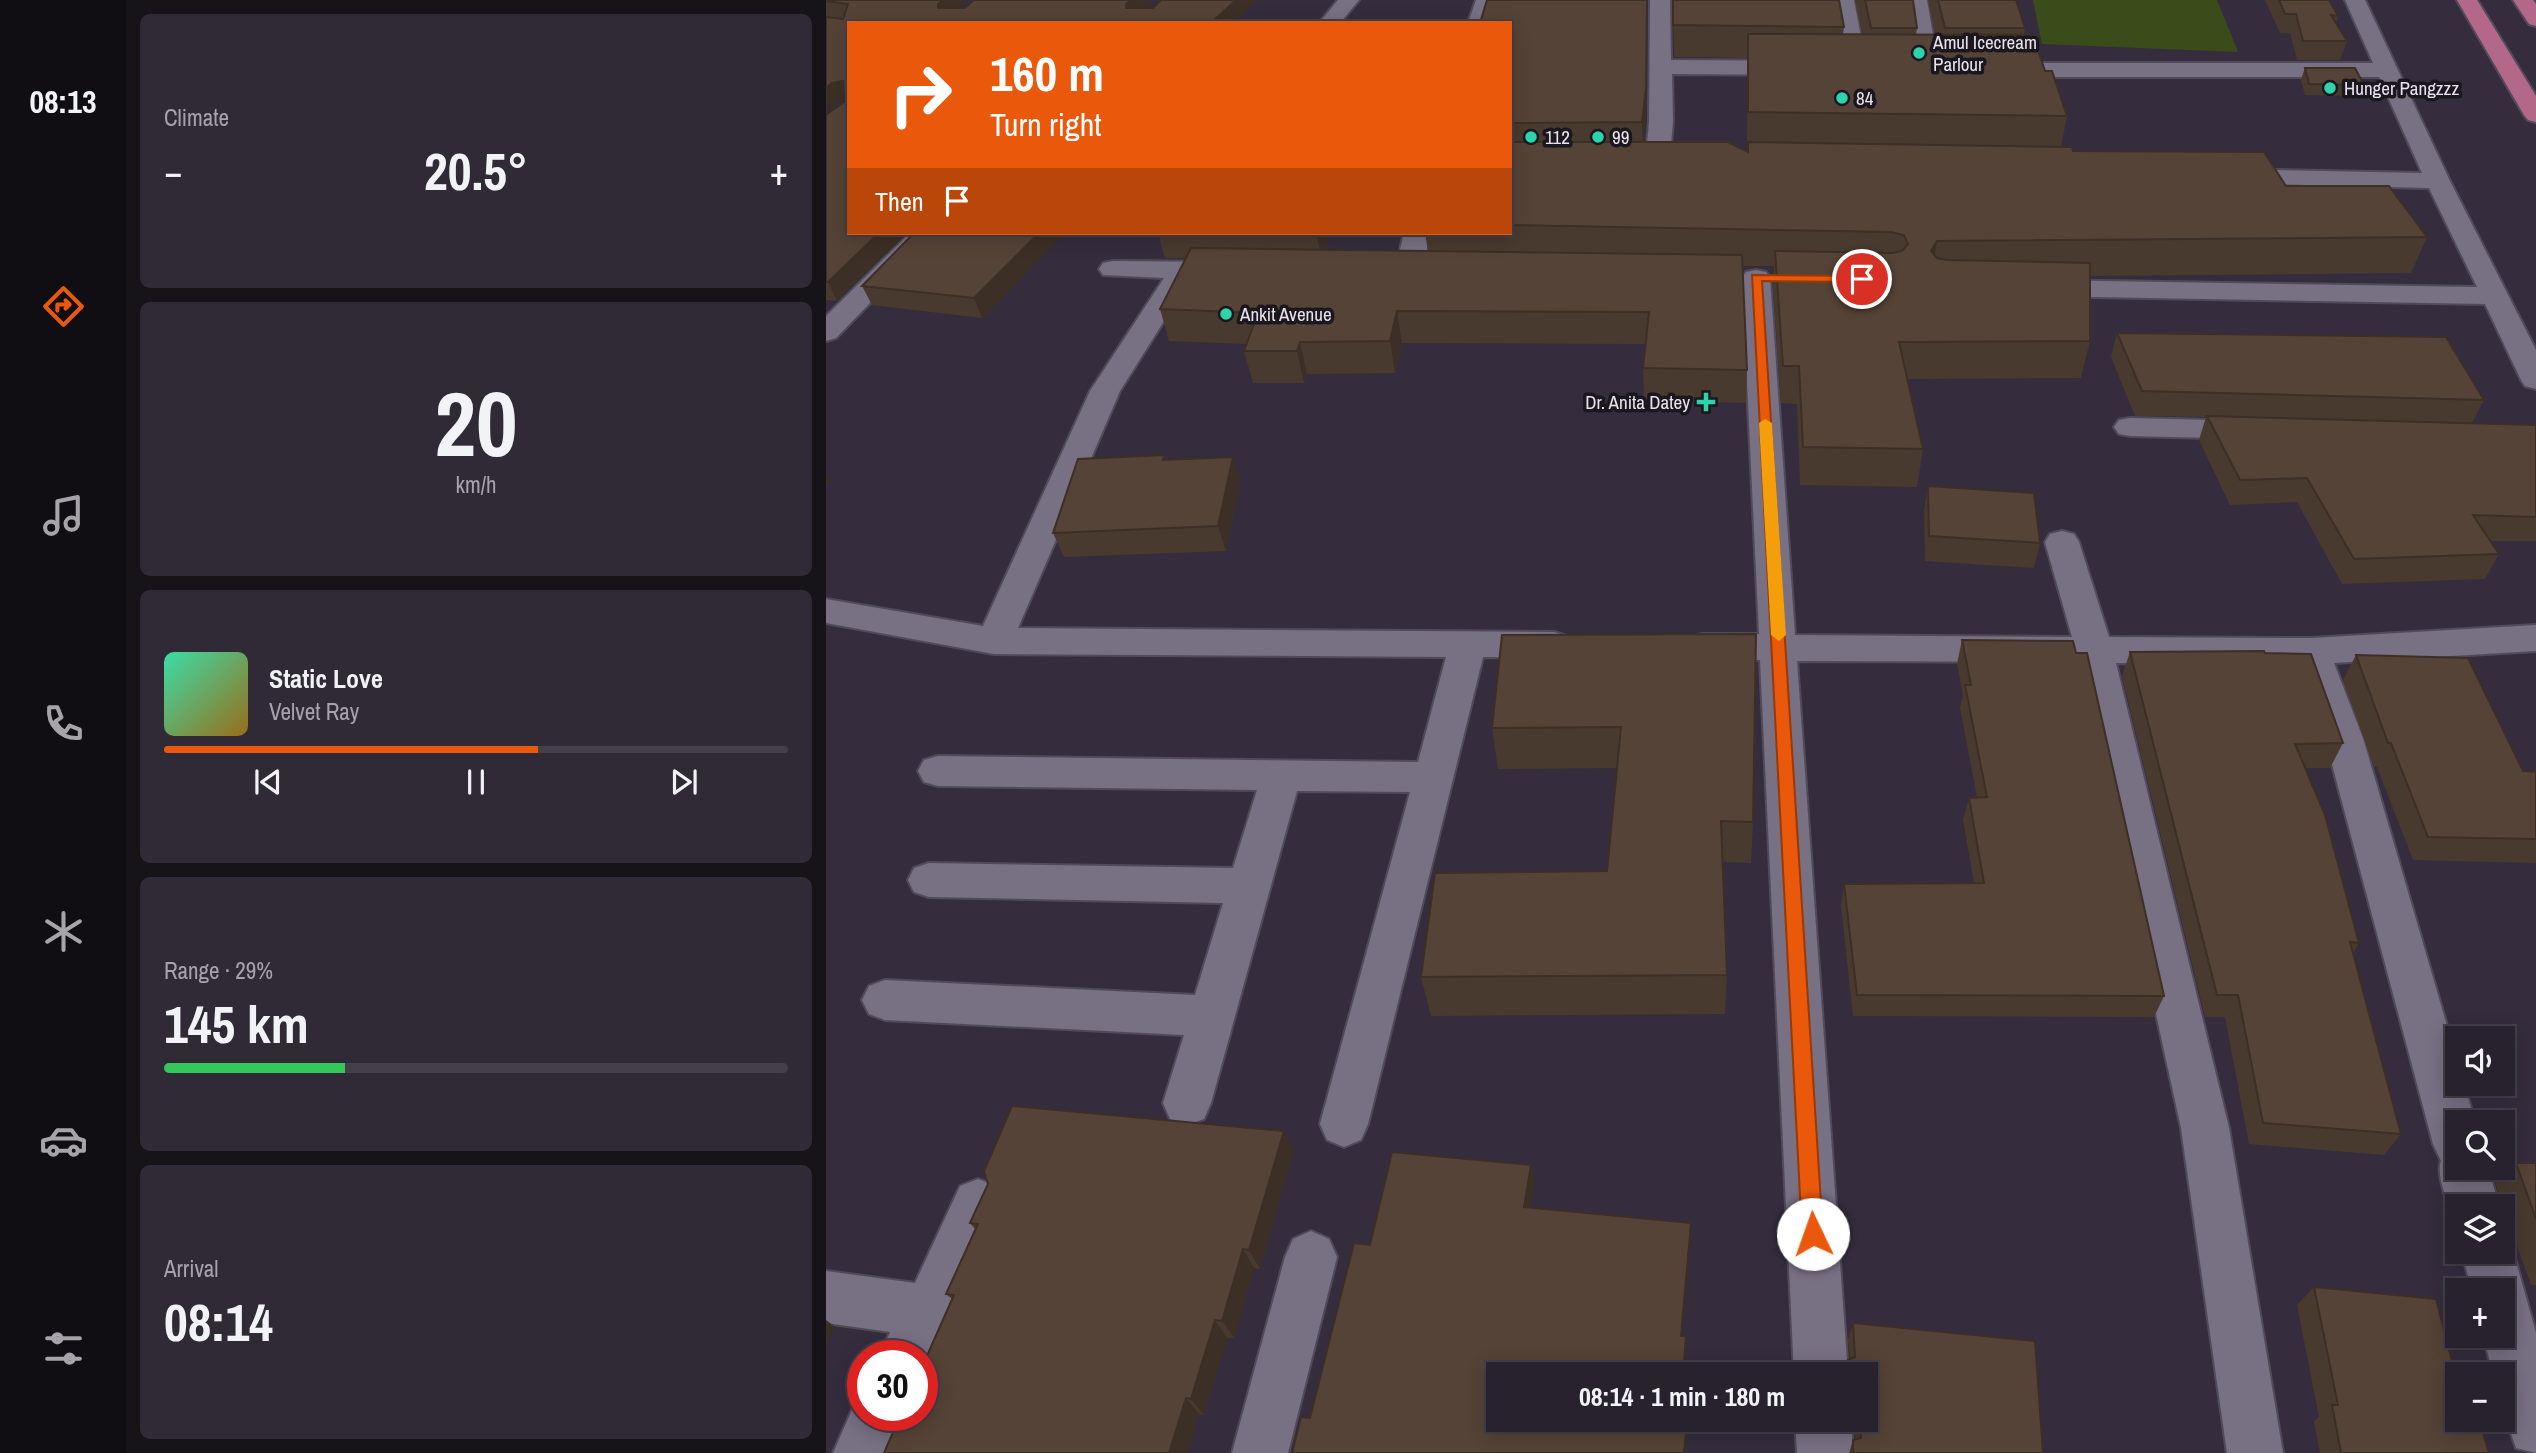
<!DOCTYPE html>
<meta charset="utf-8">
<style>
:root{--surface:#28222e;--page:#302a36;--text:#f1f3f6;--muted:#a5a4aa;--line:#443f4a;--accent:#ea580c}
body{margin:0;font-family:"Archivo Narrow",sans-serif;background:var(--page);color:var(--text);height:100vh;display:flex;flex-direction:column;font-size:26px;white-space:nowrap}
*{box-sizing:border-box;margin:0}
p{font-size:23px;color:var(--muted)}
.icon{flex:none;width:38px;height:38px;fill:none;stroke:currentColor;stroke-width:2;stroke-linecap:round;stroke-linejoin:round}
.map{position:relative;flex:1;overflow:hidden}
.drawer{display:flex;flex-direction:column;gap:14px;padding:14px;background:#161319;width:700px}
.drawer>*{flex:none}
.banner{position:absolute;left:21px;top:21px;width:665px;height:214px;border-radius:0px;box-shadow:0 4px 18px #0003,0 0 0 2px var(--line);background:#ea580c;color:#fff;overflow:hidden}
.buttons{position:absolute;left:1619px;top:1026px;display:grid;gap:14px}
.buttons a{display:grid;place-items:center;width:70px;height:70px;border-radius:0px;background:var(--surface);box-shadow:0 4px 18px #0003,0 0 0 2px var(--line);font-size:35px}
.speed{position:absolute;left:21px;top:1340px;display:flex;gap:14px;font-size:35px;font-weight:700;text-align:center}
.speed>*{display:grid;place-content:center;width:91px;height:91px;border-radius:50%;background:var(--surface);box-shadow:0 4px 18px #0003,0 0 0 2px var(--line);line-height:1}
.speed .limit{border:10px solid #d22;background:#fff;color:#111}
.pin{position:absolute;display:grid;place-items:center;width:60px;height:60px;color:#fff;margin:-30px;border:4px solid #fff;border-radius:50%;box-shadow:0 2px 7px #0007}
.me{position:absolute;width:77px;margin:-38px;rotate:357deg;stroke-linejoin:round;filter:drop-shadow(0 0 5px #0008)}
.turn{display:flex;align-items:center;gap:24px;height:147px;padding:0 28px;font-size:32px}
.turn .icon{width:91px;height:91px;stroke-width:2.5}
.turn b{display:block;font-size:49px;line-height:60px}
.then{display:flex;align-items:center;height:66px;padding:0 28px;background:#0003;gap:14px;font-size:26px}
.big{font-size:52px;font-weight:800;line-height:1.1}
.drawer .card{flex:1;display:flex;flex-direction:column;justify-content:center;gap:10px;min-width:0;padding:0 24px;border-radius:10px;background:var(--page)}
.drawer .dial{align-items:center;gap:0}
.dial b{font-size:91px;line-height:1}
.song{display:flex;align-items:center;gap:21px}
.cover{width:84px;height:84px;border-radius:10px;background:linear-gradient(135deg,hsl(160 70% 55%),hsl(40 70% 35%))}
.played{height:7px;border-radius:4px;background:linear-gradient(90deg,var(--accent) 60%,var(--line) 60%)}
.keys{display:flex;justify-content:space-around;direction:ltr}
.heat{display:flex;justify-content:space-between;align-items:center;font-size:38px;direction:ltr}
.charge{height:10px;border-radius:5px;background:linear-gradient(90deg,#34c759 29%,var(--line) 0)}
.trip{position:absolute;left:660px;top:1362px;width:392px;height:70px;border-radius:0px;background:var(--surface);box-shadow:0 4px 18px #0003,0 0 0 2px var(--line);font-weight:800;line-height:70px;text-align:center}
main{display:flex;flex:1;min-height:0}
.dock{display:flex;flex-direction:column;width:126px;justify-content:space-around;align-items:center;background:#100e12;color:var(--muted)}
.dock .icon{width:49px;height:49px}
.dock .on{color:var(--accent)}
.dock b{font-size:32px;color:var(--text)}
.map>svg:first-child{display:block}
.green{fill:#3a4c1a}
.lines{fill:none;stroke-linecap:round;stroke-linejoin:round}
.minor-casing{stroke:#514b59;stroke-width:4}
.major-casing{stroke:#514b59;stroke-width:4}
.minor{fill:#787083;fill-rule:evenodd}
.major{fill:#b36888;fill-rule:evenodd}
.wall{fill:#493a2f}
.shaded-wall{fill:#3c2f26}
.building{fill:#554337;stroke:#3c2f26;stroke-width:2}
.route{fill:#ea580c;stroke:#983908;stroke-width:2}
.slow{fill:#f59e0b}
.poi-dot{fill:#2dd4ab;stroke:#1b171f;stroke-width:2.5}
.labels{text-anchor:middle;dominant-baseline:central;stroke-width:7;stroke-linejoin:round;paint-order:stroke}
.far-poi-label{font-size:19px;fill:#e8e3ee;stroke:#1b171f;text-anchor:start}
</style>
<main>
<nav class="dock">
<b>08:13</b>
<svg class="icon on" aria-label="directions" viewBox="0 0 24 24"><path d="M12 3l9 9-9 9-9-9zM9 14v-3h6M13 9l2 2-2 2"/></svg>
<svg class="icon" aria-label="music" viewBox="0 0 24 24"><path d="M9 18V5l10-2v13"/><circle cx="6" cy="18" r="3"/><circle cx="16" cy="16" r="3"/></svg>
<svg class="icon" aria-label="phone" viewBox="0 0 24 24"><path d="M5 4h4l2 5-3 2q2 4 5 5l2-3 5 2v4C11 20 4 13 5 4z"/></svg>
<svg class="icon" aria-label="climate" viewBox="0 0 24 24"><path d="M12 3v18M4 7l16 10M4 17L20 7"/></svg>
<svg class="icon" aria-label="car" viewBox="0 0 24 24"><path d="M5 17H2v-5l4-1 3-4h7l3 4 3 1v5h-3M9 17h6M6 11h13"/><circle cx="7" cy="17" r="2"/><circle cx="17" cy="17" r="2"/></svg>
<svg class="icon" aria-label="filters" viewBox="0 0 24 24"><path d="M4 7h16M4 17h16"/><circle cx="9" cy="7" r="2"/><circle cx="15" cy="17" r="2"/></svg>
</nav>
<section class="drawer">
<div class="card"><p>Climate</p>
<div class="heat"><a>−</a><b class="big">20.5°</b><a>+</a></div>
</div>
<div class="card dial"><b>20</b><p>km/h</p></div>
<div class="card">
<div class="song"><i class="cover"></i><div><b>Static Love</b><p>Velvet Ray</p></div></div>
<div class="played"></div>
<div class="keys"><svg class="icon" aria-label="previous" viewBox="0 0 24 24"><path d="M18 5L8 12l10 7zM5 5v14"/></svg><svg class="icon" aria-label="pause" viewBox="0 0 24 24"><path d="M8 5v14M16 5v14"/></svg><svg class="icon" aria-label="next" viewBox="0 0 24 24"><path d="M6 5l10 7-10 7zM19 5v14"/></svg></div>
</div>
<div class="card"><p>Range · 29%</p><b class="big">145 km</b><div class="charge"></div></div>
<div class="card"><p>Arrival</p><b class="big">08:14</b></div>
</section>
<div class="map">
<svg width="1710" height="1453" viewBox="0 0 1710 1453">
<rect width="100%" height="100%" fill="#352d3e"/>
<path class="green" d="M 1207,0 L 1391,0 L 1412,52 L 1216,44 Z"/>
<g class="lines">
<defs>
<path id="minor" d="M 512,0 L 533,0 L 514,23 L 493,23 Z
M 650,0 L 670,0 L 663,23 L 642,23 Z
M 824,0 L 844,0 L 845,60 L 973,61 L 981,63 L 984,68 L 981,73 L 973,75 L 846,74 L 847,122 L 843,166 L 840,171 L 831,173 L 822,171 L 819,166 L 823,122 Z
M 1008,0 L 1028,0 L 1041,69 L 1038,74 L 1022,74 L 1019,69 Z
M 1081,0 L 1101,0 L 1113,70 L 1110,75 L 1094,75 L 1091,70 Z
M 1519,0 L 1539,0 L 1624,181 L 1710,350 L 1710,389 L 1699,386 L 1695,380 L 1659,304 L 1211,296 L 1201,294 L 1197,288 L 1201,282 L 1211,280 L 1651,287 L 1603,188 L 1401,183 L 1392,181 L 1389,176 L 1392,171 L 1401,169 L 1596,173 L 1553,77 L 1166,77 L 1158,75 L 1155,70 L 1158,65 L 1166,63 L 1547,63 Z
M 84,233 L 112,233 L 10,338 L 0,341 L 0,316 Z
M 578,233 L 604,233 L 597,270 L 593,276 L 583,278 L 573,276 L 569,270 Z
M 287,261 L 408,262 L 418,264 L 422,270 L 418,276 L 365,278 L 294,391 L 192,628 L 728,632 L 741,636 L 746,645 L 741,654 L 728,658 L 657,657 L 542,1124 L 535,1140 L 518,1147 L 501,1140 L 494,1124 L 584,792 L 471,791 L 385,1103 L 378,1119 L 361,1125 L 344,1119 L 337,1103 L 358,1035 L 59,1020 L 43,1014 L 36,1000 L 43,986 L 59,980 L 369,995 L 397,903 L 103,897 L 88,892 L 82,880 L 88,868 L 103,863 L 407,868 L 431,790 L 112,786 L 98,782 L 92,771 L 98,760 L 112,756 L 592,762 L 620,657 L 168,654 L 0,623 L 0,599 L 157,626 L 264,391 L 338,278 L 277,275 L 273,269 L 277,263 Z
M 930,270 L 940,272 L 944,278 L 969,635 L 1246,637 L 1219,542 L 1224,534 L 1236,531 L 1248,534 L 1253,542 L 1283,637 L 1485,638 L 1710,625 L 1710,651 L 1508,663 L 1537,738 L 1631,1060 L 1631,1083 L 1638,1083 L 1649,1122 L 1631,1122 L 1631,1167 L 1662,1167 L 1673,1206 L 1631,1206 L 1631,1224 C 1624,1211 1609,1174 1615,1161 L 1607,1144 L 1499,738 L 1471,664 L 1290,663 L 1403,1128 L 1457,1453 L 1401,1453 L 1355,1128 L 1253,662 L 971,661 L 1022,1374 L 968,1374 L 934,660 L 876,660 L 863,656 L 858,647 L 863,638 L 876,634 L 933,634 L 916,278 L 920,272 Z
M 1304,418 L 1428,421 L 1439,423 L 1444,430 L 1439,437 L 1428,439 L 1304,436 L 1293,434 L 1288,427 L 1293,420 Z
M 152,1179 L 170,1186 L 177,1203 L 100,1375 L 96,1377 L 96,1356 L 54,1356 L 64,1332 L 0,1323 L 0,1271 L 89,1283 L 134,1186 Z
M 485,1231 L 503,1239 L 511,1257 L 462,1453 L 406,1453 L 459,1257 L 467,1239 Z
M 1676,1232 L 1687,1251 L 1710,1333 L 1710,1453 L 1690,1448 L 1676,1407 L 1676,1374 L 1667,1374 L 1657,1335 L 1676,1335 L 1676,1290 L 1646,1290 L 1635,1251 L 1676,1251 Z
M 37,1395 L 37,1416 L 80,1416 L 64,1453 L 7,1453 L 32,1396 Z
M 969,1419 L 1025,1419 L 1027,1453 L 971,1453 Z"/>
<path id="major" d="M 1631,0 L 1651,0 L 1710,96 L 1710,122 L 1702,120 L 1698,115 Z
M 1687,0 L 1707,0 L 1710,4 L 1710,26 L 1703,24 Z"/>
</defs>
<use href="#minor" class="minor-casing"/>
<use href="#major" class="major-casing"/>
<use href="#minor" class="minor"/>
<use href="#major" class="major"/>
</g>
<path class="wall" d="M 0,0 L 141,0 L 132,8 L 327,0 L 319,8 L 327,8 L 335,0 L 431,0 L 407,23 L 23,23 L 11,301 L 0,300 L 0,115 L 18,102 L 18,100 L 14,100 L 0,113 Z
M 661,0 L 821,0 L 820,121 L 818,142 L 921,152 L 922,58 L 848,57 L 847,0 L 1018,27 L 1017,34 L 1036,34 L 1029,0 L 1087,0 L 1091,28 L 1090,34 L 1109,34 L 1102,0 L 1190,0 L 1199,28 L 1198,35 L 1219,71 L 1241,116 L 1235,147 L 1247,151 L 1460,186 L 1601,237 L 1585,273 L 1264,276 L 1264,341 L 1255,378 L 1082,379 L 1097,449 L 1091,487 L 974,485 L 971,404 L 955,403 L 947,288 L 948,266 L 916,266 L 921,370 L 920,403 L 818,400 L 817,368 L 820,344 L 576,343 L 569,373 L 481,374 L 478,383 L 427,383 L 418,351 L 421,344 L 343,341 L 334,309 L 360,258 L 339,258 L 332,233 L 505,233 L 499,250 L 602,251 L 599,233 L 684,233 L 684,23 Z
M 1439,0 L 1503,0 L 1512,16 L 1510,23 L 1521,41 L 1514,60 L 1471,60 L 1464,33 L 1454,33 Z
M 1479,68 L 1538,85 L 1535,96 L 1479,95 L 1475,79 Z
M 239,233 L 156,318 L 46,305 L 36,286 Z
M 1291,333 L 1658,400 L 1646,423 L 1710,425 L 1710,541 L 1664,541 L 1673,554 L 1659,579 L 1516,584 L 1471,502 L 1404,505 L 1373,440 L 1380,417 L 1309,416 L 1285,357 Z
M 407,457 L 414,481 L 400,551 L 238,557 L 227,533 Z
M 1102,486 L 1214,543 L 1208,568 L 1099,561 L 1098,511 Z
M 676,635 L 927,822 L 925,863 L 897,862 L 901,975 L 899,1014 L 605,1016 L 595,977 L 781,871 L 791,768 L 672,769 L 666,728 Z
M 1136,640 L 1338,996 L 1328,1017 L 1027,1016 L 1015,906 L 1018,884 L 1148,883 L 1137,820 L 1143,798 L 1151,797 L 1134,708 L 1137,695 L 1131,664 Z
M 1304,652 L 1439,653 L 1517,743 L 1504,768 L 1479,768 L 1533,943 L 1527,953 L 1575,1134 L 1558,1155 L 1423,1144 L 1399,1017 L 1379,1017 L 1296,676 Z
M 1530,655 L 1697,771 L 1710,772 L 1710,863 L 1587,860 L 1551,767 L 1548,767 L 1517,680 Z
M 458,1131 L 467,1152 L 434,1269 L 428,1268 L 408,1338 L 401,1338 L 378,1415 L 373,1414 L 362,1453 L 58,1453 L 126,1299 L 120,1294 L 149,1229 L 144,1223 Z
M 1690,1163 L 1710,1163 L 1710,1285 L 1705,1285 L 1669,1183 Z
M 1488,1287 L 1631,1419 L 1663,1453 L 1494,1453 L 1488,1421 L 1493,1417 L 1471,1305 Z
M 1027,1323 L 1217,1453 L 1023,1453 L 1027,1440 L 1029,1440 L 1028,1419 L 1040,1419 L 1040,1374 L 1018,1374 L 1022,1360 L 1024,1359 L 1022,1340 Z"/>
<path class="shaded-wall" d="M 117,0 L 141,0 L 118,21 L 112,8 L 112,4 Z
M 305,0 L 327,0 L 305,21 L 300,8 L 300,4 Z
M 410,0 L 431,0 L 407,23 L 385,23 Z
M 821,0 L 820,121 L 817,156 L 816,122 Z
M 17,81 L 23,99 L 14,100 L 0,113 L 0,88 L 6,83 Z
M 53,233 L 82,233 L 11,301 L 2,282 Z
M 213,233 L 239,233 L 156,318 L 148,298 Z
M 490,233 L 505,233 L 496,259 Z
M 1111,241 L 1105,277 L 1105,251 Z
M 571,311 L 576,343 L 569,373 L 564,341 Z
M 474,342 L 481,374 L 478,383 L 471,351 Z
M 407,457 L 414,481 L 400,551 L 392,526 Z
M 0,473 L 5,481 L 0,486 Z
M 458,1131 L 467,1152 L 434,1269 L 423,1250 Z
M 705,1165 L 709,1183 L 701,1225 L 698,1207 Z
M 865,1223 L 865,1240 L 855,1351 L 855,1336 Z
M 417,1249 L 428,1268 L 408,1338 L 396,1321 Z
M 0,1320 L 9,1327 L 0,1345 Z
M 389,1320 L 401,1338 L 378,1415 L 365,1399 Z
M 360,1398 L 373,1414 L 362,1453 L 343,1453 Z"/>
<path class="building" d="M 0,0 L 117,0 L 112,4 L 112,8 L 139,8 L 148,0 L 305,0 L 300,4 L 300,8 L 327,8 L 335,0 L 410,0 L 385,23 L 23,23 L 23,233 L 53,233 L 2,282 L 0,282 L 0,115 L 18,102 L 17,81 L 6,83 L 0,88 L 0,17 L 17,19 L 22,4 L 0,1 Z
M 661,0 L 821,0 L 820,87 L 816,122 L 684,123 L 684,23 L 654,23 Z
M 847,0 L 1013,0 L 1018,27 L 847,25 Z
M 1039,0 L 1087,0 L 1091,28 L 1045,28 Z
M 1112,0 L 1190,0 L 1199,28 L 1119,28 Z
M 1453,0 L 1503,0 L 1512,16 L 1505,15 L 1521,41 L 1477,41 L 1470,14 L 1459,14 Z
M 922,34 L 1207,35 L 1219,71 L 1226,71 L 1241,116 L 922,112 Z
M 1479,68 L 1529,68 L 1538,85 L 1483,84 Z
M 684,142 L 902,142 L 922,152 L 922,142 L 1246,147 L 1247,151 L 1438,152 L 1460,186 L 1563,186 L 1601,237 L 1111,241 L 1105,251 L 1111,258 L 1121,260 L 1264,263 L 1264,341 L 1073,342 L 1097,449 L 977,447 L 973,366 L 957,366 L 949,251 L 1066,253 L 1076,251 L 1082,244 L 1078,235 L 1065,232 L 684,225 Z
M 88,233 L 213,233 L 148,298 L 36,286 Z
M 365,248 L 916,255 L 921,370 L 817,368 L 823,312 L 571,311 L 564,341 L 474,342 L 471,351 L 418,351 L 432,313 L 334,309 Z
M 1291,333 L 1620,337 L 1658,400 L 1316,391 Z
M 1381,416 L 1710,425 L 1710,517 L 1647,515 L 1673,554 L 1528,559 L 1481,478 L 1414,480 Z
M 338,455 L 337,460 L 407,457 L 392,526 L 227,533 L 252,459 Z
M 1102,486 L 1208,493 L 1214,543 L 1103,536 Z
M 930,634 L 927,822 L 895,821 L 901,975 L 595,977 L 609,873 L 781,871 L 795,727 L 666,728 L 676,635 Z
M 1136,640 L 1247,641 L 1250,653 L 1261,653 L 1338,996 L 1031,995 L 1018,884 L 1158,883 L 1143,798 L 1161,797 L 1139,685 L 1145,685 Z
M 1438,651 L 1439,653 L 1485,654 L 1517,743 L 1469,744 L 1499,815 L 1533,943 L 1524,942 L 1575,1134 L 1437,1123 L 1412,995 L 1391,995 L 1304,652 Z
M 1530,655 L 1642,658 L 1697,771 L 1710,772 L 1710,839 L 1602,837 L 1565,743 L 1562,743 Z
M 186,1106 L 458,1131 L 423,1250 L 417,1249 L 396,1321 L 389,1320 L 365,1399 L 360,1398 L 343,1453 L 58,1453 L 74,1416 L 96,1416 L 96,1367 L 128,1295 L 120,1294 L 152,1224 L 144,1223 L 162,1184 L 158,1171 Z
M 566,1152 L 705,1165 L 698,1207 L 865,1223 L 855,1336 L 860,1336 L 857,1374 L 672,1374 L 672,1419 L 861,1419 L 858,1453 L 466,1453 L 475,1417 L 484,1418 L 528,1243 L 544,1245 Z
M 1690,1163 L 1710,1163 L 1710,1219 Z
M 1488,1287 L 1610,1299 L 1631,1381 L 1631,1419 L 1653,1420 L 1663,1453 L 1515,1453 L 1506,1405 L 1512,1405 Z
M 1027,1323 L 1209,1341 L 1217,1453 L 1027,1453 L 1027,1440 L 1035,1438 L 1033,1419 L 1040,1419 L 1040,1374 L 1022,1374 L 1022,1360 L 1029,1357 Z"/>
<path class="route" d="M 926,275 L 1036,276 L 1041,279 L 1036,282 L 936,281 L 997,1234 L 994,1242 L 987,1245 L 979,1242 L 976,1234 Z"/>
<path class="slow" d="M 939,419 L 946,423 L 960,635 L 953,641 L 945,635 L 933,423 Z"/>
<g class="poi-dot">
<circle cx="1093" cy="53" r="7"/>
<circle cx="1504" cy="88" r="7"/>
<circle cx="1016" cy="98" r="7"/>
<circle cx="705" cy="137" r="7"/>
<circle cx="772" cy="137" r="7"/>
<circle cx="400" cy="314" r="7"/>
<path d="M876.5 391.5h7v7h7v7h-7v7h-7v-7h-7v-7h7z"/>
</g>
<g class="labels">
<g class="far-poi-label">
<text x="1107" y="42">Amul Icecream<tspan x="1107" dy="22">Parlour</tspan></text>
<text x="1518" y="88">Hunger Pangzzz</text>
<text x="1030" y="98">84</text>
<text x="719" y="137">112</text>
<text x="786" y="137">99</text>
<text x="414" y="314">Ankit Avenue</text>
<text x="864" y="402" text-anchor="end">Dr. Anita Datey</text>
</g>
</g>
</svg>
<div class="buttons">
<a><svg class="icon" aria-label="sound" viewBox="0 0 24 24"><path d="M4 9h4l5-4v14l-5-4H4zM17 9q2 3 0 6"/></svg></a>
<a><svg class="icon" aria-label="search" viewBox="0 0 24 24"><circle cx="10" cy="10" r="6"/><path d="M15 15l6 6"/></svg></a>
<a><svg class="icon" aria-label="layers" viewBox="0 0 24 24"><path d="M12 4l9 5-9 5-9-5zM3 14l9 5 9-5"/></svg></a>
<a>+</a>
<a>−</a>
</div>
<div class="speed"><div class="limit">30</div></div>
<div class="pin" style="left:1036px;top:279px;background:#d93025"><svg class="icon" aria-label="arrive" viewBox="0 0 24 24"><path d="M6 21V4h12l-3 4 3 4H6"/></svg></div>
<svg class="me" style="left:987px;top:1234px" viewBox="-20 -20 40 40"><circle r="19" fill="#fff"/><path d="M0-13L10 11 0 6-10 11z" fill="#ea580c"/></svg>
<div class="trip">08:14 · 1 min · 180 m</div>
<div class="banner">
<div class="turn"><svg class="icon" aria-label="right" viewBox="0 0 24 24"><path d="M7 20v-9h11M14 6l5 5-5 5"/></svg><div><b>160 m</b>Turn right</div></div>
<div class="then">Then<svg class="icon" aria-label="arrive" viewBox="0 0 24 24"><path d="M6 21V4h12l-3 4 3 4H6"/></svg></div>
</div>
</div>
</main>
